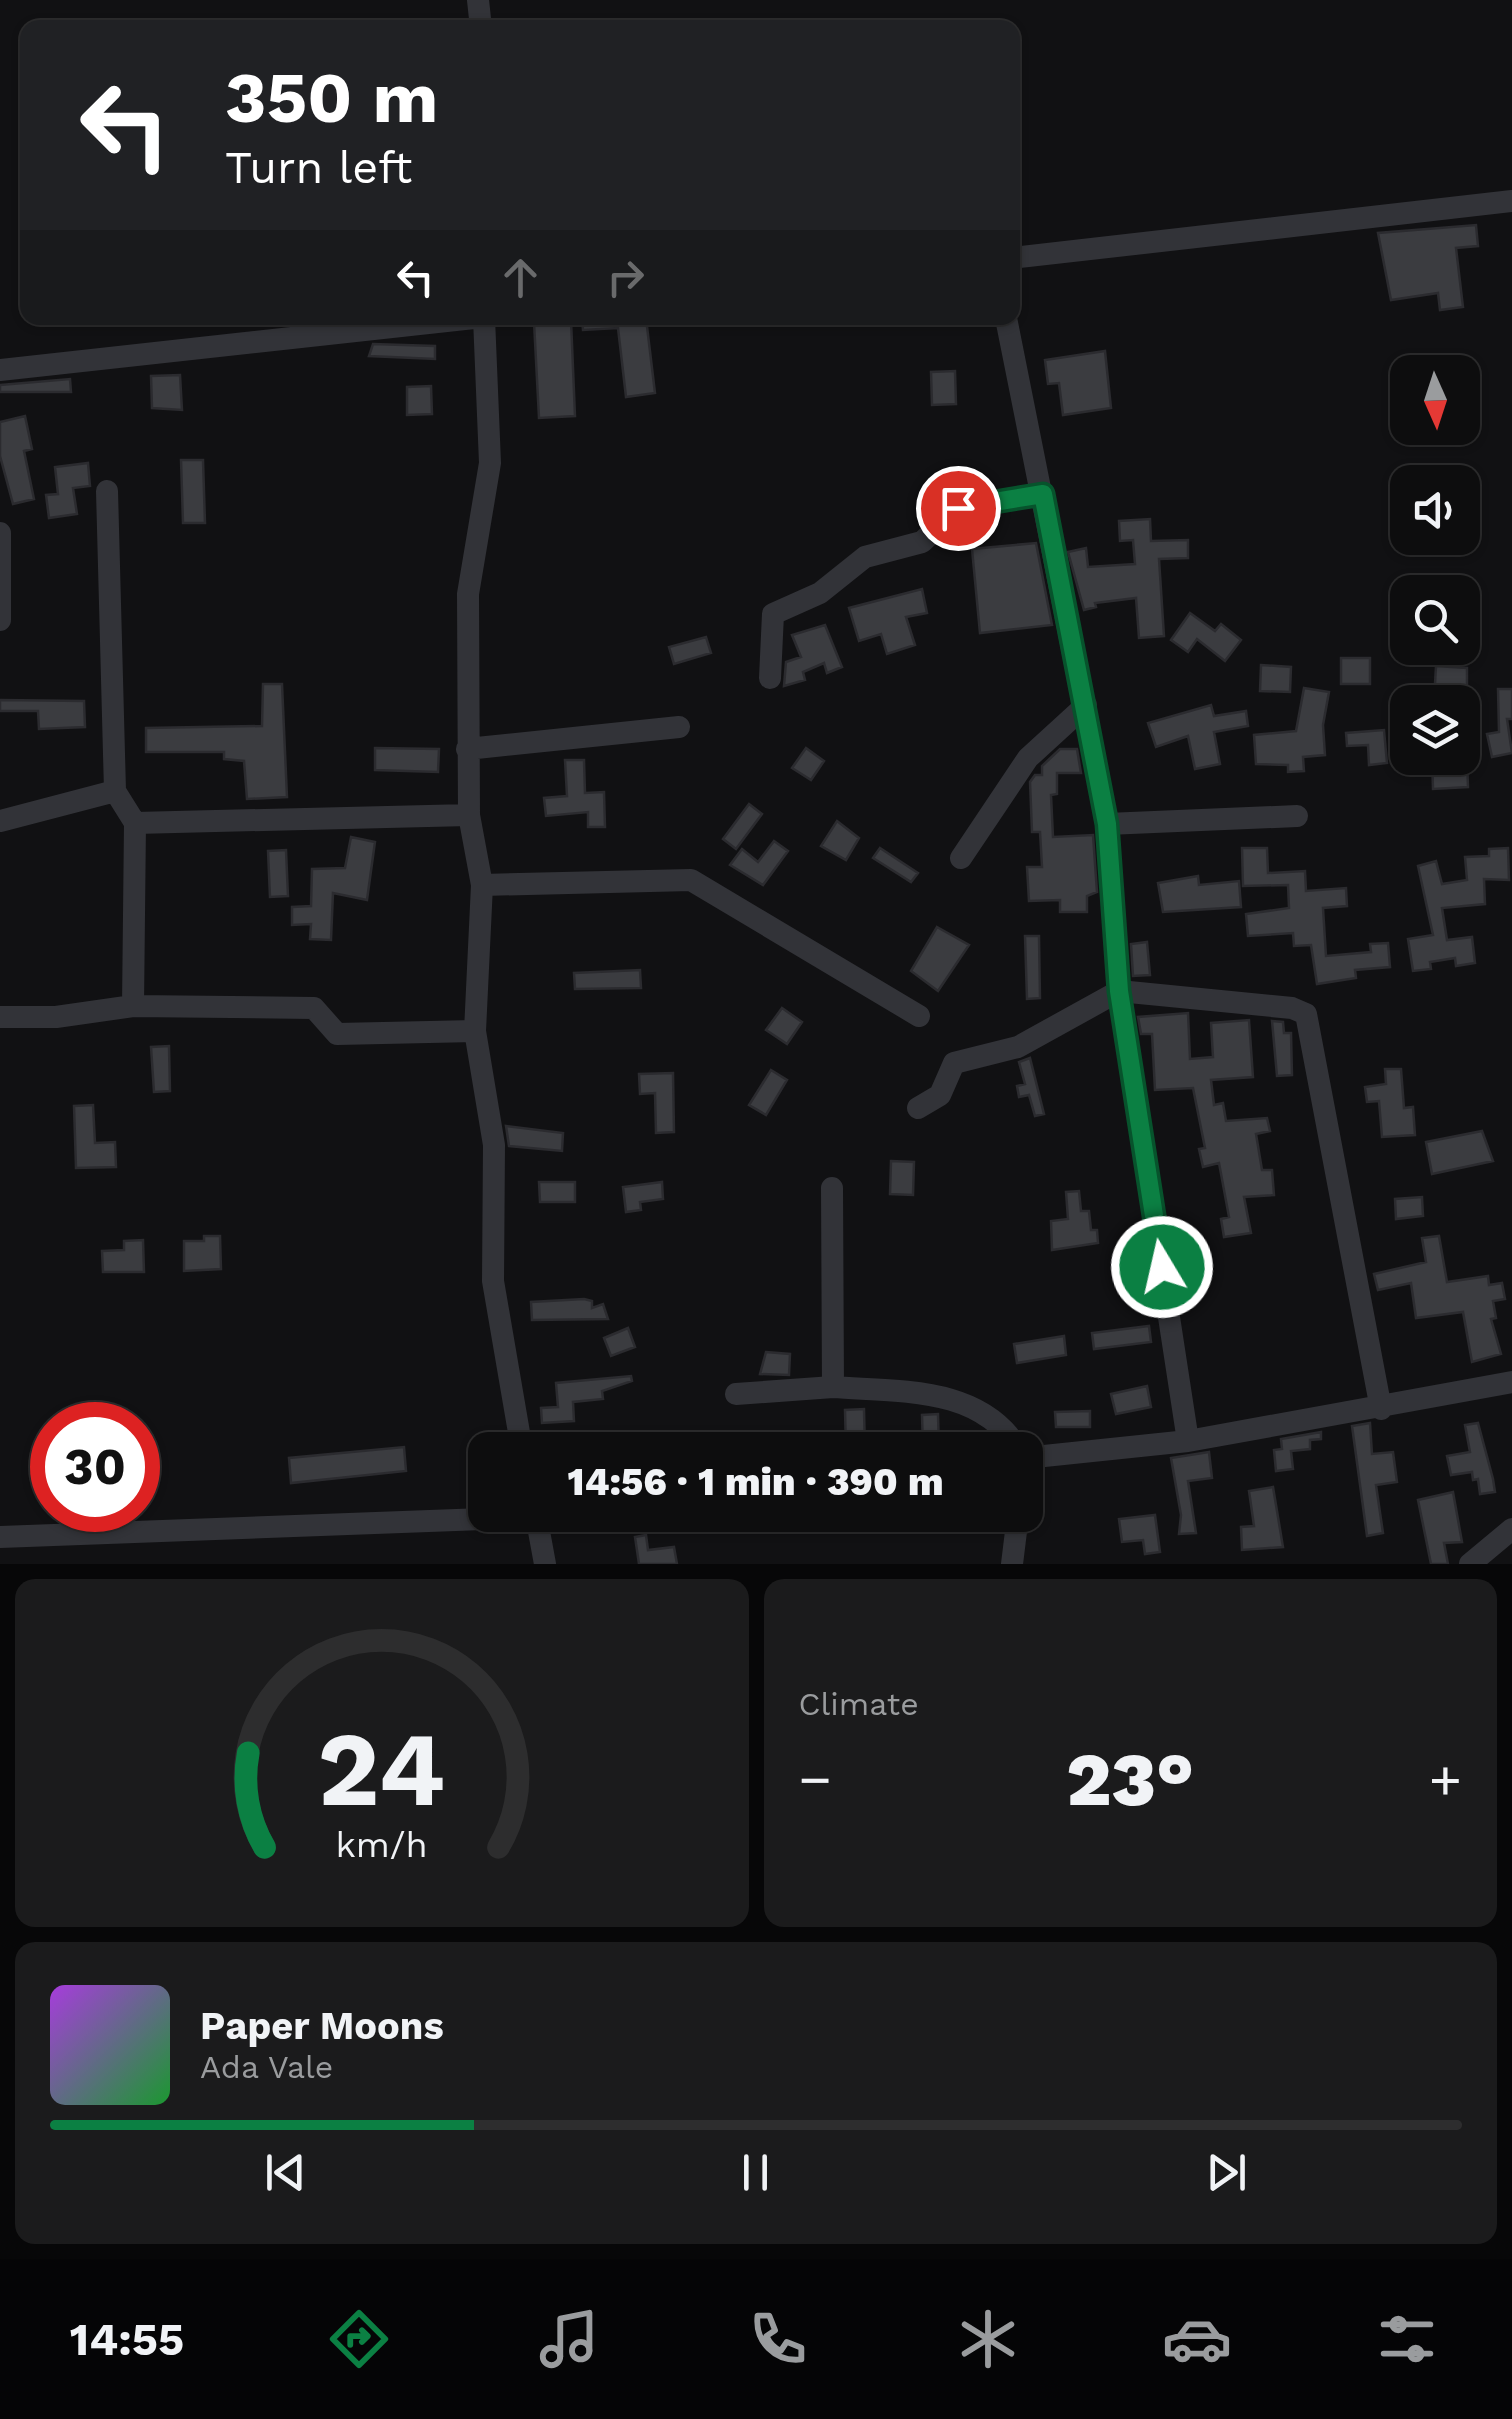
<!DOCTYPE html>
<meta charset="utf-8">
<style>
:root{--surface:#0d0d0e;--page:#1b1b1c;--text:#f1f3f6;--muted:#9a9c9e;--line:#2d2d2e;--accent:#0b8043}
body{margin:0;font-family:"Work Sans",sans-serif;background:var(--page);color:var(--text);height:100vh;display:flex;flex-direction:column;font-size:38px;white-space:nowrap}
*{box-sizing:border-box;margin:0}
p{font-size:32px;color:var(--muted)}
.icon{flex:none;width:55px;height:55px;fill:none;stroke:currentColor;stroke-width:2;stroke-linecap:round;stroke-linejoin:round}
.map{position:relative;height:1564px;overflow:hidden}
.sheet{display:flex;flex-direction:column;gap:15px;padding:15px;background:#070708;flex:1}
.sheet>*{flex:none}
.top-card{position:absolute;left:20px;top:20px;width:1000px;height:305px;border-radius:20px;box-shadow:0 2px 8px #0004,0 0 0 2px var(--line);background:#202124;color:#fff;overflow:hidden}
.needle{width:65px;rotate:177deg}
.fabs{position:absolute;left:1390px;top:355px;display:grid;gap:20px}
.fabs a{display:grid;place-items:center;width:90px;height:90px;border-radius:20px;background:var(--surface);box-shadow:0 2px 8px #0004,0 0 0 2px var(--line);font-size:50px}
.speed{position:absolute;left:30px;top:1402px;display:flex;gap:20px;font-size:50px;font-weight:700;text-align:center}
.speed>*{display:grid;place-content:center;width:130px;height:130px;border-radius:50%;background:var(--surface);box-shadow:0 2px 8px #0004,0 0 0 2px var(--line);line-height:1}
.speed .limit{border:15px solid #d22;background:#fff;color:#111}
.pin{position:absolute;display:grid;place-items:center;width:85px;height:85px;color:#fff;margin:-42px;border:5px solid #fff;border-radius:50%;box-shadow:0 2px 10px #0007}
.me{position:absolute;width:110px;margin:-55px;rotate:351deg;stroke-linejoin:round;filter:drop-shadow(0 0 8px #0008)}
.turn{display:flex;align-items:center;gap:35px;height:210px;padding:0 40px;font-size:45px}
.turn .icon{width:130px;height:130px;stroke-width:2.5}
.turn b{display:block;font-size:70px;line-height:85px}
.lanes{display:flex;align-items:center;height:95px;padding:0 40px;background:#0003;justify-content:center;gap:50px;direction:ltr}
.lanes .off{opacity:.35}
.big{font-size:75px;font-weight:800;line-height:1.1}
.sheet .tile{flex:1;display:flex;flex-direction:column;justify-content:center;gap:15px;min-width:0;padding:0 35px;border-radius:20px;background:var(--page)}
.sheet .dial{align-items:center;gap:0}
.dial svg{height:260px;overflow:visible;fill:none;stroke:var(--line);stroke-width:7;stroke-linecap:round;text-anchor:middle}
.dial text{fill:var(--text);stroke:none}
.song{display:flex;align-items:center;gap:30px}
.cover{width:120px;height:120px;border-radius:15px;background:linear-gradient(135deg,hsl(280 70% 55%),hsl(130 70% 35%))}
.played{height:10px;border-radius:5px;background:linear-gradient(90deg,var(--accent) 30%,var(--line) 30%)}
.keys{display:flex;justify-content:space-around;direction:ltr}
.heat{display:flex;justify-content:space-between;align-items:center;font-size:55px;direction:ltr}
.sheet .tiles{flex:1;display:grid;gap:15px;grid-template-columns:1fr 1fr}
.tile:last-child{grid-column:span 2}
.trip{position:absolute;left:468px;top:1432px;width:575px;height:100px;border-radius:20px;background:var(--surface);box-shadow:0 2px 8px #0004,0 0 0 2px var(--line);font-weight:800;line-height:100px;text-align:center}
.tab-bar{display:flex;height:160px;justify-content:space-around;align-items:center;background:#050506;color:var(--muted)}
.tab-bar .icon{width:70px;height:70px}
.tab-bar .selected{color:var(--accent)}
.tab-bar b{font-size:45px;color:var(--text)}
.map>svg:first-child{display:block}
.building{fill:#3b3c40;stroke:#2b2b2f;stroke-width:2.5}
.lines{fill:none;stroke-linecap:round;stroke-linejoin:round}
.minor{stroke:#323338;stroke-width:22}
.route-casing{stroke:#07532c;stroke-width:25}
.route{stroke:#0b8043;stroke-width:18}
</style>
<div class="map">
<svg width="1512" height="1564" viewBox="0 0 1512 1564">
<rect width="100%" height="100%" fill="#111113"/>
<path class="building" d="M 1476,225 L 1478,246 L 1456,248 L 1463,307 L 1440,310 L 1438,293 L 1391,300 L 1378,233 Z
M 582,318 L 646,318 L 655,393 L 626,397 L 618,328 L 583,330 Z
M 571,320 L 575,416 L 539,418 L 534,322 Z
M 373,344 L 435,346 L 435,359 L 369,356 Z
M 1105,351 L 1111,408 L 1063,415 L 1059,383 L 1048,384 L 1045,360 Z
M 955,371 L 956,404 L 932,405 L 931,372 Z
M 180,375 L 182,410 L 152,408 L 151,376 Z
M 70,379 L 71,392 L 0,392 L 0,385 Z
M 431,386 L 432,414 L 407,415 L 407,387 Z
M 25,416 L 32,449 L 24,451 L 34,499 L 13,504 L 0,456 L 0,422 Z
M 181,460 L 203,460 L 205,523 L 183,523 Z
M 88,463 L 90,486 L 73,488 L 77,514 L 49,518 L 46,495 L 58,494 L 55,467 Z
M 1150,519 L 1151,541 L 1188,540 L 1188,558 L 1159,559 L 1164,636 L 1139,638 L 1136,598 L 1095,603 L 1096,607 L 1084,610 L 1068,552 L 1086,548 L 1088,567 L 1135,564 L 1133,540 L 1120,541 L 1119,521 Z
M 1036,543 L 1052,625 L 980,633 L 972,549 Z
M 922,589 L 927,613 L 906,617 L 915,645 L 887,654 L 881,634 L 859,641 L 849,608 Z
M 1190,613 L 1215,631 L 1221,624 L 1241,640 L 1225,661 L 1197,639 L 1188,652 L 1171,640 Z
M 825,625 L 842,667 L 827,673 L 824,663 L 803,672 L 805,680 L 784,686 L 786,662 L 801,657 L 792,635 Z
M 706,637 L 711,653 L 674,664 L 669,647 Z
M 1341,658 L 1370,658 L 1370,684 L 1341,684 Z
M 1261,665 L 1291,667 L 1290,692 L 1260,691 Z
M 1436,666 L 1467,668 L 1467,693 L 1453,693 L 1453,702 L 1434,702 Z
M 263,684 L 282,684 L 287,797 L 247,799 L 244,761 L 224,759 L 224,752 L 146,752 L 146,728 L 262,726 Z
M 1304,688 L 1329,692 L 1323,725 L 1325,755 L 1303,757 L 1304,771 L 1288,772 L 1288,765 L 1256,764 L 1254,735 L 1296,731 Z
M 1498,689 L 1512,689 L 1512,719 L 1507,719 L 1512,753 L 1492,757 L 1487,734 L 1499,732 Z
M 0,700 L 84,701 L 85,727 L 39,729 L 38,711 L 0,711 Z
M 1211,705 L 1214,716 L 1246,711 L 1248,726 L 1214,732 L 1220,764 L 1195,769 L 1188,736 L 1156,747 L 1148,723 Z
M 1384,730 L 1387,763 L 1369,765 L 1368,745 L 1347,746 L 1346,733 Z
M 375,748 L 439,749 L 438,772 L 375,770 Z
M 806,748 L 824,761 L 811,780 L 792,768 Z
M 1060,749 L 1077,749 L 1081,773 L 1057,773 L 1057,794 L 1051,795 L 1053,837 L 1093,835 L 1097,892 L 1087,896 L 1087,912 L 1060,912 L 1060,900 L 1029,901 L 1027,867 L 1042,867 L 1040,832 L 1032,832 L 1030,782 L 1035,775 L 1042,775 L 1042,766 Z
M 1432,758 L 1467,758 L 1468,787 L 1433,789 Z
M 565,760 L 584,760 L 585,793 L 604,792 L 605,827 L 588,827 L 588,812 L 546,816 L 544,798 L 567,796 Z
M 749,804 L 762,814 L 736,849 L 723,839 Z
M 837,821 L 859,838 L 846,860 L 821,846 Z
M 351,837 L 375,842 L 367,900 L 333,893 L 331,940 L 310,939 L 311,924 L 292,925 L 292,907 L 311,906 L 312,869 L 345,868 Z
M 774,841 L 788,851 L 763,885 L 730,865 L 742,849 L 758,862 Z
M 880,848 L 918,873 L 911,882 L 873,858 Z
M 1242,848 L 1267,848 L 1268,873 L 1305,871 L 1306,891 L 1346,888 L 1347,906 L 1323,908 L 1326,956 L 1371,952 L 1370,944 L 1388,943 L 1390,967 L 1355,970 L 1356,978 L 1317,984 L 1311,945 L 1294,946 L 1293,933 L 1248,936 L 1246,914 L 1289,908 L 1288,885 L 1243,886 Z
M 1508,848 L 1509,880 L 1484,879 L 1485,904 L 1442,908 L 1447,940 L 1472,937 L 1475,963 L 1456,966 L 1455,958 L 1430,962 L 1431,969 L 1413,971 L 1408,939 L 1433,935 L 1418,866 L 1436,861 L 1442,884 L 1467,880 L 1465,857 L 1489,856 L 1489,849 Z
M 286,850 L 288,896 L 270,897 L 268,851 Z
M 1198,876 L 1199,885 L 1239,881 L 1241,907 L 1163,912 L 1158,883 Z
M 937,927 L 969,945 L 938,991 L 911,971 Z
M 1025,936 L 1039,936 L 1040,998 L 1027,999 Z
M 1147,942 L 1150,975 L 1133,976 L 1131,944 Z
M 640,970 L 641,988 L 575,989 L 574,973 Z
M 782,1008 L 802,1022 L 787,1044 L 766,1030 Z
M 1188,1013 L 1190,1059 L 1213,1057 L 1211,1023 L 1249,1020 L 1253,1077 L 1211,1080 L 1214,1105 L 1223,1103 L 1226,1121 L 1267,1118 L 1270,1131 L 1256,1134 L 1262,1170 L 1272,1170 L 1274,1195 L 1244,1197 L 1251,1233 L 1224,1237 L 1221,1219 L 1229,1217 L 1219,1163 L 1203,1167 L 1199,1149 L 1205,1148 L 1193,1088 L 1155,1090 L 1152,1034 L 1141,1034 L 1138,1017 Z
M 1272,1021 L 1283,1022 L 1284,1033 L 1291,1033 L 1292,1075 L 1277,1076 Z
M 169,1046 L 170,1091 L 154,1092 L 151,1047 Z
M 1030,1058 L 1044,1114 L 1035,1116 L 1029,1095 L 1019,1097 L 1017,1086 L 1025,1084 L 1019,1062 Z
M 1385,1069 L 1401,1069 L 1404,1108 L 1413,1107 L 1415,1135 L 1382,1137 L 1379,1101 L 1367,1102 L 1365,1087 L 1386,1084 Z
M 771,1070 L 787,1080 L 766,1115 L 749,1105 Z
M 673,1073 L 674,1132 L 656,1133 L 655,1093 L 640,1094 L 639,1074 Z
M 93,1105 L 95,1143 L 115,1142 L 116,1167 L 76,1168 L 74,1106 Z
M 506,1126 L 563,1133 L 562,1151 L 509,1146 Z
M 1482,1131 L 1493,1161 L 1432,1174 L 1426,1142 Z
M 891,1161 L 914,1162 L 913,1195 L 890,1194 Z
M 539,1182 L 575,1182 L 575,1202 L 540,1202 Z
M 662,1182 L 663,1199 L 640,1202 L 641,1210 L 626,1212 L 623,1187 Z
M 1079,1191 L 1081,1211 L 1089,1211 L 1091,1230 L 1097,1230 L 1098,1243 L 1052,1250 L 1051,1221 L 1068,1219 L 1066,1192 Z
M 1422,1197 L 1423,1216 L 1396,1219 L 1395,1199 Z
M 204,1236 L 220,1236 L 221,1269 L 184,1271 L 184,1241 L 204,1241 Z
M 1439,1236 L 1447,1282 L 1488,1276 L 1489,1285 L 1502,1283 L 1505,1299 L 1493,1301 L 1496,1318 L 1491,1319 L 1501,1354 L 1472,1362 L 1463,1312 L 1416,1318 L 1411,1283 L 1378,1290 L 1374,1274 L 1426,1262 L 1422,1238 Z
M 143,1240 L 144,1272 L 103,1272 L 102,1251 L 124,1250 L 124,1241 Z
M 584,1299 L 592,1301 L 592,1308 L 603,1304 L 608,1319 L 532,1320 L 531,1302 Z
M 1149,1326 L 1151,1342 L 1094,1349 L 1092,1333 Z
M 628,1328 L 635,1347 L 611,1356 L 604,1338 Z
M 1064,1336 L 1066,1355 L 1017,1363 L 1014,1344 Z
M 766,1352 L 790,1354 L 789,1375 L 760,1374 Z
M 631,1376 L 632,1381 L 602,1391 L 603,1399 L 573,1402 L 574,1421 L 542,1423 L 541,1408 L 558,1407 L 556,1383 Z
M 1147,1386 L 1151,1407 L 1116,1414 L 1111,1394 Z
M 864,1409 L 865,1450 L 846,1450 L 845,1410 Z
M 1090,1411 L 1090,1427 L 1056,1427 L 1055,1412 Z
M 938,1414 L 939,1449 L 923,1449 L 922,1415 Z
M 1370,1423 L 1372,1454 L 1393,1452 L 1397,1482 L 1376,1485 L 1383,1533 L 1367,1536 L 1352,1426 Z
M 1478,1423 L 1493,1479 L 1495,1492 L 1480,1494 L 1478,1479 L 1473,1480 L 1472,1472 L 1451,1475 L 1447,1456 L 1470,1452 L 1465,1425 Z
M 1321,1432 L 1321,1439 L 1310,1440 L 1310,1449 L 1291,1451 L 1293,1469 L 1276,1471 L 1274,1450 L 1282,1449 L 1281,1439 Z
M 673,1434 L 673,1438 L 696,1435 L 699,1450 L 656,1450 L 654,1437 Z
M 404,1447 L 406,1471 L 291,1483 L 289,1458 Z
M 1209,1452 L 1212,1478 L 1188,1481 L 1196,1533 L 1179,1534 L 1181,1515 L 1171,1458 Z
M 1273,1487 L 1283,1547 L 1242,1550 L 1241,1527 L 1254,1526 L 1249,1491 Z
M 1453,1492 L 1462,1542 L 1444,1543 L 1448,1564 L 1431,1564 L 1418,1500 Z
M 1155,1515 L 1160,1552 L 1145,1554 L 1143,1540 L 1122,1542 L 1119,1519 Z
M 646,1535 L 648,1550 L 674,1547 L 677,1564 L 639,1564 L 635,1537 Z"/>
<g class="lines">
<path class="minor" d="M 478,0 L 481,28
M 1012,258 L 1512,201
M 484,318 L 490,463 L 468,594 L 469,815 L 482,885 L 475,1031 L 494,1145 L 493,1281 L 522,1450
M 1006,318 L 1107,824 L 1119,991 L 1188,1441 L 1025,1458
M 0,370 L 474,318
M 107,491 L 115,791
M 0,533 L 0,620
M 770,678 L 773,614 L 820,593 L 865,557 L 922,542 L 958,508 L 1043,494
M 467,749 L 679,727
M 0,821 L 115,791 L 135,823 L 133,1006
M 135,823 L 469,815
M 1107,824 L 1297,816
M 961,858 L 1028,758 L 1086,705
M 482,885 L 691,880 L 919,1016
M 0,1017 L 56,1017 L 133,1006 L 314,1008 L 337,1034 L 475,1031
M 918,1108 L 940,1095 L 954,1063 L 1018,1047 L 1119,991 L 1292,1008 L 1306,1014 L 1381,1409
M 832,1188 L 833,1387 C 901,1392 981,1386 1019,1450
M 736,1394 L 833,1387
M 1188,1441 L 1512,1382
M 536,1515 L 545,1564
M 0,1537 L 536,1517
M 1012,1564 L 1018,1515
M 1470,1564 L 1512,1529"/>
</g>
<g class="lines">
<defs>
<path id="route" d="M 958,508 L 1043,494 L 1107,824 L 1119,991 L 1162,1267"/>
</defs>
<use href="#route" class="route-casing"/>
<use href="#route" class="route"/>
</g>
</svg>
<div class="fabs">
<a><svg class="needle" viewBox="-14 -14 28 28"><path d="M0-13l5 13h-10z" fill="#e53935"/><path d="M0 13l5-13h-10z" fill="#9a9c9e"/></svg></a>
<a><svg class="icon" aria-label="sound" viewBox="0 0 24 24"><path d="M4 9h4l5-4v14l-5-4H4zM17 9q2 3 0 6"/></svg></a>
<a><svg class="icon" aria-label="search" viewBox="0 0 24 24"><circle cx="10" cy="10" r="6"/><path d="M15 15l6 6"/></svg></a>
<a><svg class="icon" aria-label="layers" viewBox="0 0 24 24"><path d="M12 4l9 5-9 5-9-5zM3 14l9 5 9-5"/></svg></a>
</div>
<div class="speed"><div class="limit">30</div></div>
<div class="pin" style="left:958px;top:508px;background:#d93025"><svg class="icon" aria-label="arrive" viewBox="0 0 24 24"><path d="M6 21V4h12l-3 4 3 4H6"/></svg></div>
<svg class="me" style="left:1162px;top:1267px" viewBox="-20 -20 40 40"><circle r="17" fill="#0b8043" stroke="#fff" stroke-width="3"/><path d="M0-11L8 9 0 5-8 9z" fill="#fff"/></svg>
<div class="trip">14:56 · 1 min · 390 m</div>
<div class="top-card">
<div class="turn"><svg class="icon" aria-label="left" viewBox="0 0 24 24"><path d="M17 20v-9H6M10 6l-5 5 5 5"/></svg><div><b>350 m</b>Turn left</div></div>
<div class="lanes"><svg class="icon" aria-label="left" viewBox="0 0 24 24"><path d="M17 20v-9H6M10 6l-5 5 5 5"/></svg><svg class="icon off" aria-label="ahead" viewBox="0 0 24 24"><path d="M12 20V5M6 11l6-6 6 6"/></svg><svg class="icon off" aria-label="right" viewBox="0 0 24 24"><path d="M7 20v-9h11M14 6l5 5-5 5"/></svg></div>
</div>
</div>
<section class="sheet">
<div class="tiles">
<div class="tile dial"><svg viewBox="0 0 100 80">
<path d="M14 69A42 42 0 1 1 86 69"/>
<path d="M14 69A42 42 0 0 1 9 40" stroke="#0b8043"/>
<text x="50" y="56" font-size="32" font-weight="700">24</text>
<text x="50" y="72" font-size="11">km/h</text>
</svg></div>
<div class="tile"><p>Climate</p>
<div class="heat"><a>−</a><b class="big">23°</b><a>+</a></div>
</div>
<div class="tile">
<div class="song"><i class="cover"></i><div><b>Paper Moons</b><p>Ada Vale</p></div></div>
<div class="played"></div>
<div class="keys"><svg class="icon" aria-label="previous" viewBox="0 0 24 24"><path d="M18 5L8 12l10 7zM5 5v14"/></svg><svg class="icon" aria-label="pause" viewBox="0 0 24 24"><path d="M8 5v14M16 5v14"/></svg><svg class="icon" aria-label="next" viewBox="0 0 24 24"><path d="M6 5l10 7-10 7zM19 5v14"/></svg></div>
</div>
</div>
</section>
<nav class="tab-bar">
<b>14:55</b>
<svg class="icon selected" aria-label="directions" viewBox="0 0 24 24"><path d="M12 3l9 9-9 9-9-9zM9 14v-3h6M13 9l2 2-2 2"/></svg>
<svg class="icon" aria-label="music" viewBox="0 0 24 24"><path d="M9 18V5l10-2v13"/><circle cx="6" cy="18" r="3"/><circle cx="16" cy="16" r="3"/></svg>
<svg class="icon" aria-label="phone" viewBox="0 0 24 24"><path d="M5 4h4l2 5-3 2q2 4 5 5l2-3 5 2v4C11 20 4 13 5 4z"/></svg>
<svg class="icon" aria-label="climate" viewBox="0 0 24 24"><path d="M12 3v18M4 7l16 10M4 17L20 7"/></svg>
<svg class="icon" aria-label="car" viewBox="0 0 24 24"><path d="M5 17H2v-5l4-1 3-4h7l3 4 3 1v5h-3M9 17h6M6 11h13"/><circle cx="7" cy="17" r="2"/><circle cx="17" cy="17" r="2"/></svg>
<svg class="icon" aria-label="filters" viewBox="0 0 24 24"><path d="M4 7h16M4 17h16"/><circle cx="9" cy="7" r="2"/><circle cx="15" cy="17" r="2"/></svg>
</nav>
